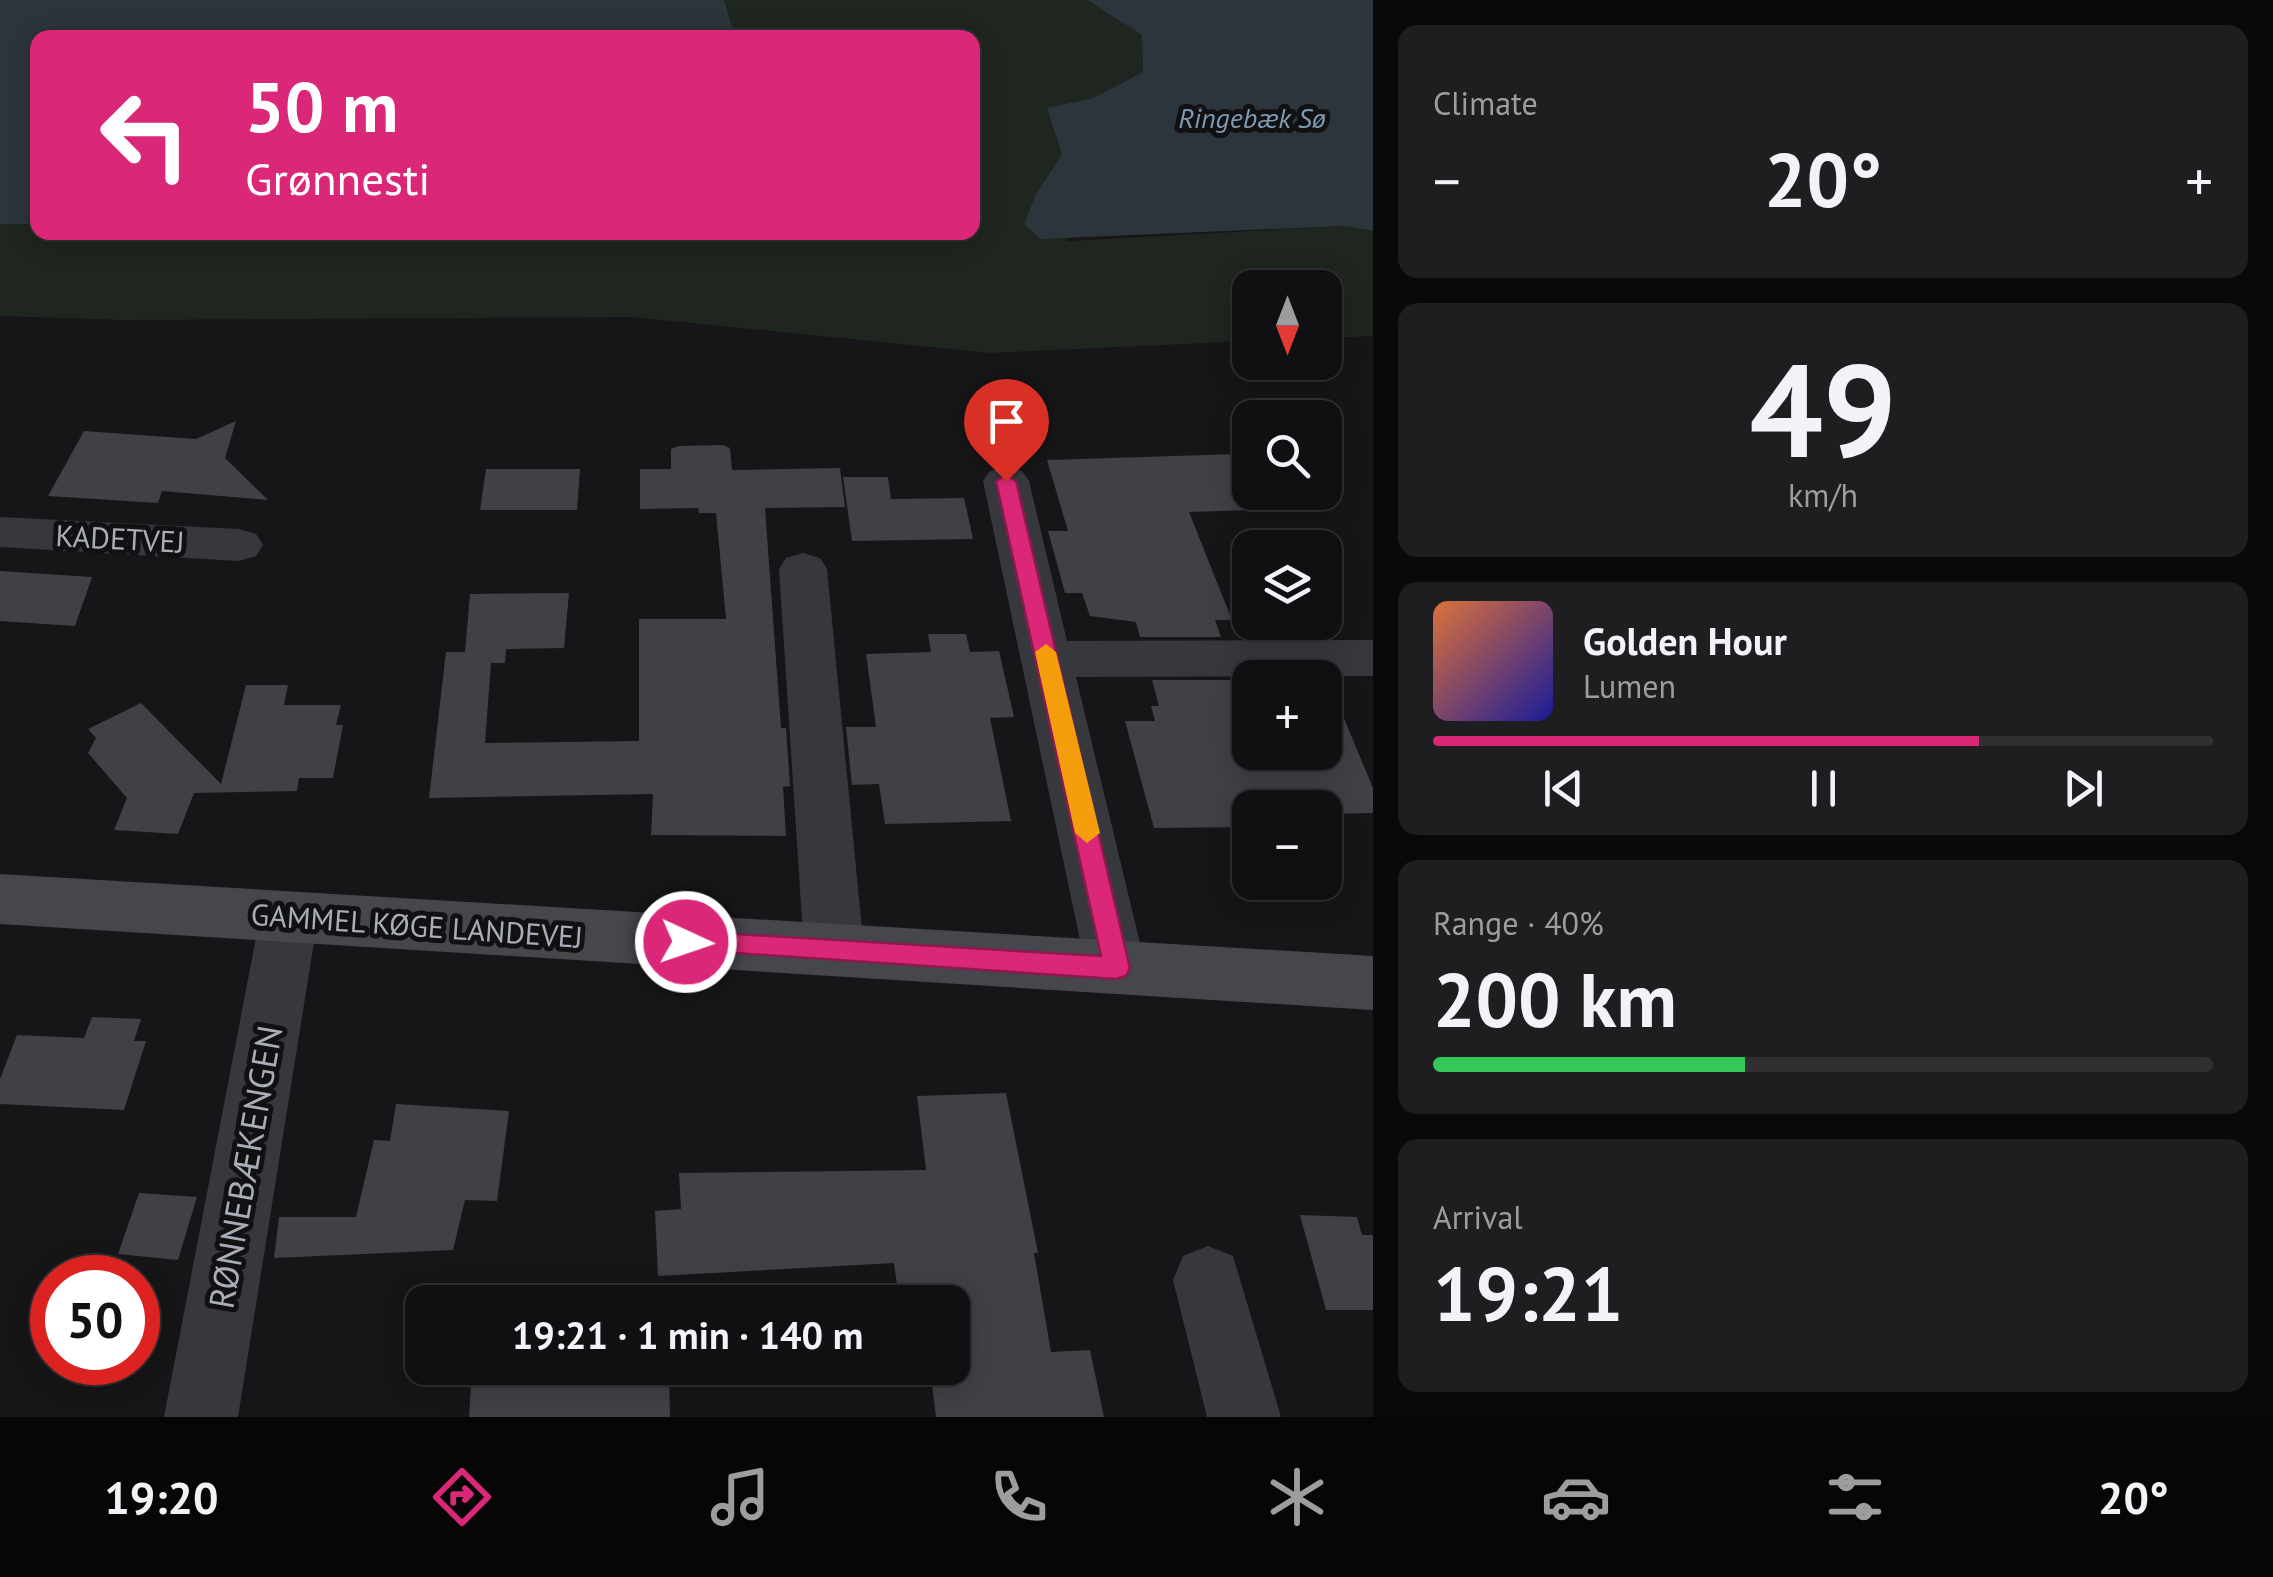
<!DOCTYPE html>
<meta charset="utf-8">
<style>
:root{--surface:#101012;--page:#1e1e20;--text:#f1f3f6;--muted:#9c9d9f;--line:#303032;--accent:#db2777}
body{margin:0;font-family:"PT Sans",sans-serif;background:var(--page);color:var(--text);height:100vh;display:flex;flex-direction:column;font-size:38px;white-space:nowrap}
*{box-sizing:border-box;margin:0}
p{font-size:32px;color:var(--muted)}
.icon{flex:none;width:55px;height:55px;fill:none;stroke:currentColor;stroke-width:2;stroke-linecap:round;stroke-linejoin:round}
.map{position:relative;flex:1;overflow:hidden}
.panel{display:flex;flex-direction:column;gap:25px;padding:25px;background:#09090a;width:900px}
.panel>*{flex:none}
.guide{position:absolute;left:30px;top:30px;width:950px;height:210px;border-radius:20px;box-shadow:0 5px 25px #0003,0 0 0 2px var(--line);background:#db2777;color:#fff;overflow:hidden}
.needle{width:65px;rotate:180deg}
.tools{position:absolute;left:1232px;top:270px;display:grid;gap:20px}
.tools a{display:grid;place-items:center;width:110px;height:110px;border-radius:20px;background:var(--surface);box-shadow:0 5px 25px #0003,0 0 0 2px var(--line);font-size:50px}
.speed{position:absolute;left:30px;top:1255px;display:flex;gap:20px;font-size:50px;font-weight:700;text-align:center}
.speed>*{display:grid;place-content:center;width:130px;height:130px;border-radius:50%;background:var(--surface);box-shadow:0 5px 25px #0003,0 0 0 2px var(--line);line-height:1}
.speed .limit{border:15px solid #d22;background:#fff;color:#111}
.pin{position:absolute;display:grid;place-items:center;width:85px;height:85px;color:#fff;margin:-102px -42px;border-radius:50% 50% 50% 0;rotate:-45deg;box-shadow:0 0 10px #0007}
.pin .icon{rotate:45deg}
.me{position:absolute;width:110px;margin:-55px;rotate:93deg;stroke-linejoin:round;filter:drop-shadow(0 0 8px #0008)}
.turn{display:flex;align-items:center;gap:35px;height:210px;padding:0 50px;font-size:45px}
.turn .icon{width:130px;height:130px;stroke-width:2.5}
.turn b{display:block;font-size:70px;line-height:85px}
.big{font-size:75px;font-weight:600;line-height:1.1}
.panel .tile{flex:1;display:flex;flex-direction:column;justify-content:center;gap:15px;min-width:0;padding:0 35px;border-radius:20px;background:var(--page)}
.panel .dial{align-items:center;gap:0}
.dial b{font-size:130px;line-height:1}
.song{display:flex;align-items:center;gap:30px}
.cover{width:120px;height:120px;border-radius:15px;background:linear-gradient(135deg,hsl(20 70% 55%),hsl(240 70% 35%))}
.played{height:10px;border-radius:5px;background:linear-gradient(90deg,var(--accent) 70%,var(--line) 70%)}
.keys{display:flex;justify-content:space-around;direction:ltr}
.heat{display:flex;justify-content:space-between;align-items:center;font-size:55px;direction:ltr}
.charge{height:15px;border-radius:8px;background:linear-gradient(90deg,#34c759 40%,var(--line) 0)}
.trip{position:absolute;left:405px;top:1285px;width:565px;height:100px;border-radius:20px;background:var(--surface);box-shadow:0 5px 25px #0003,0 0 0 2px var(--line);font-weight:600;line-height:100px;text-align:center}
.tabs{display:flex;height:160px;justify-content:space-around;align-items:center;background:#060607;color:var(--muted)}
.tabs .icon{width:70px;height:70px}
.tabs .on{color:var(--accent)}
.tabs b{font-size:45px;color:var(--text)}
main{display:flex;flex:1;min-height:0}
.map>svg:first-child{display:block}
.green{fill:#1e261f}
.water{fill:#2c353c}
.building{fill:#404145}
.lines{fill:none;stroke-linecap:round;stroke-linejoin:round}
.minor{fill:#37383d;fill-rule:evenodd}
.secondary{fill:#45474d;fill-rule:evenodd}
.route{fill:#db2777;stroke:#8e194d;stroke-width:2.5}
.slow{fill:#f59e0b}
.labels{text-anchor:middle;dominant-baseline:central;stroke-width:10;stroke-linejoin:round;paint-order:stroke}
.far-water-label{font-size:28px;font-style:italic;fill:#7f9bb3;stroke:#111113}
.street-label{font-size:30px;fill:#a8adb8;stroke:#111113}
.near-street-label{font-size:35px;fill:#a8adb8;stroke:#111113}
</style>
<main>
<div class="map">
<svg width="1373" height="1417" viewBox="0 0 1373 1417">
<rect width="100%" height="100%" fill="#161618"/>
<path class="green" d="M 724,0 L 1087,0 L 1142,35 L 1143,72 L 1093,98 L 1048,108 L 1062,154 L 1036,194 L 1068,241 L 1345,226 L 1373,231 L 1373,336 L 1325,338 L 1325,288 L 1250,288 L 1250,341 L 991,353 L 632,317 L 123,320 L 0,316 L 0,224 L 37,224 L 38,232 L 706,232 L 790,237 L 972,232 L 972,38 L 735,37 Z"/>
<path class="water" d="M 0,0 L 724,0 L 735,37 L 38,38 L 37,224 L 0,224 Z
M 1087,0 L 1373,0 L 1373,231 L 1345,226 L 1041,239 L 1024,224 L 1036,194 L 1062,154 L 1047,108 L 1093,98 L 1143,72 L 1142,35 Z"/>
<path class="building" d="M 236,421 L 225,458 L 268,500 L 162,491 L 158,503 L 48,496 L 84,431 L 196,439 Z
M 723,445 L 730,448 L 732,470 L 840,468 L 845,507 L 765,508 L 781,728 L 786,728 L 790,786 L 783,787 L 786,836 L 651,835 L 653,794 L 429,798 L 446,652 L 465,652 L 470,594 L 569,593 L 564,648 L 506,649 L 505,663 L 491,663 L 485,743 L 639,741 L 639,619 L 726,619 L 716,513 L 699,513 L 698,508 L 640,509 L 640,469 L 671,469 L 671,449 L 679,446 Z
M 1238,454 L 1242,463 L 1250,462 L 1250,510 L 1189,512 L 1232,620 L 1215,620 L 1221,637 L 1140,637 L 1136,622 L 1090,616 L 1082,593 L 1065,593 L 1048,531 L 1068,531 L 1047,460 Z
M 486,469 L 580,469 L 577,510 L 480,510 Z
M 843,477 L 888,477 L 891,499 L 964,498 L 973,539 L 852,541 Z
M 0,571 L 92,577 L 75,626 L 0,621 Z
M 928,634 L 966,634 L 970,652 L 999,651 L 1014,717 L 990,718 L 1011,821 L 885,824 L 879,784 L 852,785 L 846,727 L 876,727 L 866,654 L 931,652 Z
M 1152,680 L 1235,680 L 1250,726 L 1250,752 L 1325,752 L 1328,680 L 1373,788 L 1373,813 L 1325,814 L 1325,808 L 1250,808 L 1250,827 L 1154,828 L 1125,721 L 1155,721 L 1151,706 L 1159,706 Z
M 246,685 L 288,685 L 284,705 L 341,705 L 336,725 L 343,725 L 333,778 L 299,778 L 297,791 L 194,793 L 178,834 L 114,830 L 127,798 L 88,753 L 96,738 L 88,729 L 141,703 L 221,784 Z
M 92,1017 L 141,1019 L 134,1041 L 146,1041 L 124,1110 L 0,1104 L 0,1079 L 17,1035 L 84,1038 Z
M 1006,1093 L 1038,1253 L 1034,1253 L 1051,1352 L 1090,1350 L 1104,1417 L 936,1417 L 930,1368 L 952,1368 L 952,1284 L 897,1285 L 894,1263 L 658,1276 L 655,1211 L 681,1209 L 679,1173 L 926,1170 L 917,1096 Z
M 396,1104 L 509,1111 L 497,1201 L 465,1200 L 453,1250 L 274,1258 L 279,1217 L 356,1217 L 374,1140 L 390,1141 Z
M 139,1193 L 197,1197 L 178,1260 L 118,1254 Z
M 1300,1215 L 1357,1217 L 1362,1235 L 1373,1235 L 1373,1310 L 1326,1310 Z
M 472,1368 L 669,1368 L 670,1417 L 469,1417 Z"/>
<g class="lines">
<path class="minor" d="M 1006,467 L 1022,471 L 1029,481 L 1067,641 L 1373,640 L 1373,676 L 1076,677 L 1146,968 L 1137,986 L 1116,994 L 1095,986 L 1086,968 L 983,481 L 990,471 Z
M 0,517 L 239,529 L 256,534 L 263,545 L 256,556 L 239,561 L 0,547 Z
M 803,553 L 820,558 L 827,569 L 864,950 L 855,968 L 834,975 L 813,968 L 804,950 L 779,569 L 786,558 Z
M 289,893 L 310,900 L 318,917 L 238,1417 L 164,1417 L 260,917 L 268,900 Z
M 1208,1246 L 1233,1256 L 1281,1417 L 1207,1417 L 1173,1280 L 1183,1256 Z"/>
<path class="secondary" d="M 0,874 L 1373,956 L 1373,1010 L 0,924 Z"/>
</g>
<path class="route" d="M 1006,475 L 1016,481 L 1130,968 L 1126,976 L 1116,979 L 677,949 L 673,942 L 677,934 L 686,931 L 1101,956 L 996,481 Z"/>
<path class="slow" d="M 1046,644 L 1056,652 L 1100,833 L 1087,843 L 1075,833 L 1035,652 Z"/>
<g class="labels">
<g class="far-water-label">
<text x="1252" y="117">Ringebæk Sø</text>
</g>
<g class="street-label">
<text transform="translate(120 538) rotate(3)">KADETVEJ</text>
<text transform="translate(417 925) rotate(4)">GAMMEL KØGE LANDEVEJ</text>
</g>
<g class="near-street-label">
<text transform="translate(245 1167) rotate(-80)">RØNNEBÆKENGEN</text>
</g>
</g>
</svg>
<div class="tools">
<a><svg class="needle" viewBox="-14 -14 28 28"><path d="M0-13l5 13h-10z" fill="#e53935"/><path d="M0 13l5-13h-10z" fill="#9c9d9f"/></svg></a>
<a><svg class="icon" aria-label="search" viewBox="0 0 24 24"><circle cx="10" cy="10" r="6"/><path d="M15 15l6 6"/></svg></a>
<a><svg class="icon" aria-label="layers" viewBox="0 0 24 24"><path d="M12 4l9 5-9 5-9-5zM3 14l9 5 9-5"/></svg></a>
<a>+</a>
<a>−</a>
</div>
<div class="speed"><div class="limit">50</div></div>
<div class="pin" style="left:1006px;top:481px;background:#d93025"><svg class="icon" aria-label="arrive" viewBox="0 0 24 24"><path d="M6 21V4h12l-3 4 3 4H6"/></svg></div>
<svg class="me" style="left:686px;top:942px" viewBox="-20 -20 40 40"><circle r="17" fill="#db2777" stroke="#fff" stroke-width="3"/><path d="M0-11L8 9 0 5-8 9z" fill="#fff"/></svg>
<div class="trip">19:21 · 1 min · 140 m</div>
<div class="guide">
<div class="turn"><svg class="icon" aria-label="left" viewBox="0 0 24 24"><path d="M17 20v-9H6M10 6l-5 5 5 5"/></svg><div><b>50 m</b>Grønnesti</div></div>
</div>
</div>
<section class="panel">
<div class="tile"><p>Climate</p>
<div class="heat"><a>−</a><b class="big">20°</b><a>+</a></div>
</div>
<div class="tile dial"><b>49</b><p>km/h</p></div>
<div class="tile">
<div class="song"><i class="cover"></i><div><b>Golden Hour</b><p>Lumen</p></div></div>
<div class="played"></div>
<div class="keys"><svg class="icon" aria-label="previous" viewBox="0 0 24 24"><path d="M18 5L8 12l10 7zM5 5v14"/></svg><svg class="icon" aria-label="pause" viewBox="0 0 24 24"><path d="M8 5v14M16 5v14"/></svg><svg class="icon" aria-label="next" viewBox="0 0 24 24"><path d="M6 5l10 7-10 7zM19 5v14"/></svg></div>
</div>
<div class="tile"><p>Range · 40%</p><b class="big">200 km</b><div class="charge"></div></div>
<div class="tile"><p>Arrival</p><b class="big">19:21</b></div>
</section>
</main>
<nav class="tabs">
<b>19:20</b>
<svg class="icon on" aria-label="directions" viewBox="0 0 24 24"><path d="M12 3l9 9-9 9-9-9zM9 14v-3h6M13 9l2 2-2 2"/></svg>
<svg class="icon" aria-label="music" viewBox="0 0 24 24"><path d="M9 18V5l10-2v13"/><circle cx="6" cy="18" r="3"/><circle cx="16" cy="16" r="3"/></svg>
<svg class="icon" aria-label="phone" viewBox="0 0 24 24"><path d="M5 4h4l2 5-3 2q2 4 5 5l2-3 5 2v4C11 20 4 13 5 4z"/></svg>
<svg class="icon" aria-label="climate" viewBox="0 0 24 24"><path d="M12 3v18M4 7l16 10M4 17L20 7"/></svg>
<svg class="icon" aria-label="car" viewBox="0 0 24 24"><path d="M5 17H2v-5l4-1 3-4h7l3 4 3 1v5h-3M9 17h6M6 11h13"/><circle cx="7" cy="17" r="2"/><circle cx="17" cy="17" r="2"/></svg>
<svg class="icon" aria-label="filters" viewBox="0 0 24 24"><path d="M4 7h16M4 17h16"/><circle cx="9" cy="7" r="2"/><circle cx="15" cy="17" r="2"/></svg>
<b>20°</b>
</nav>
